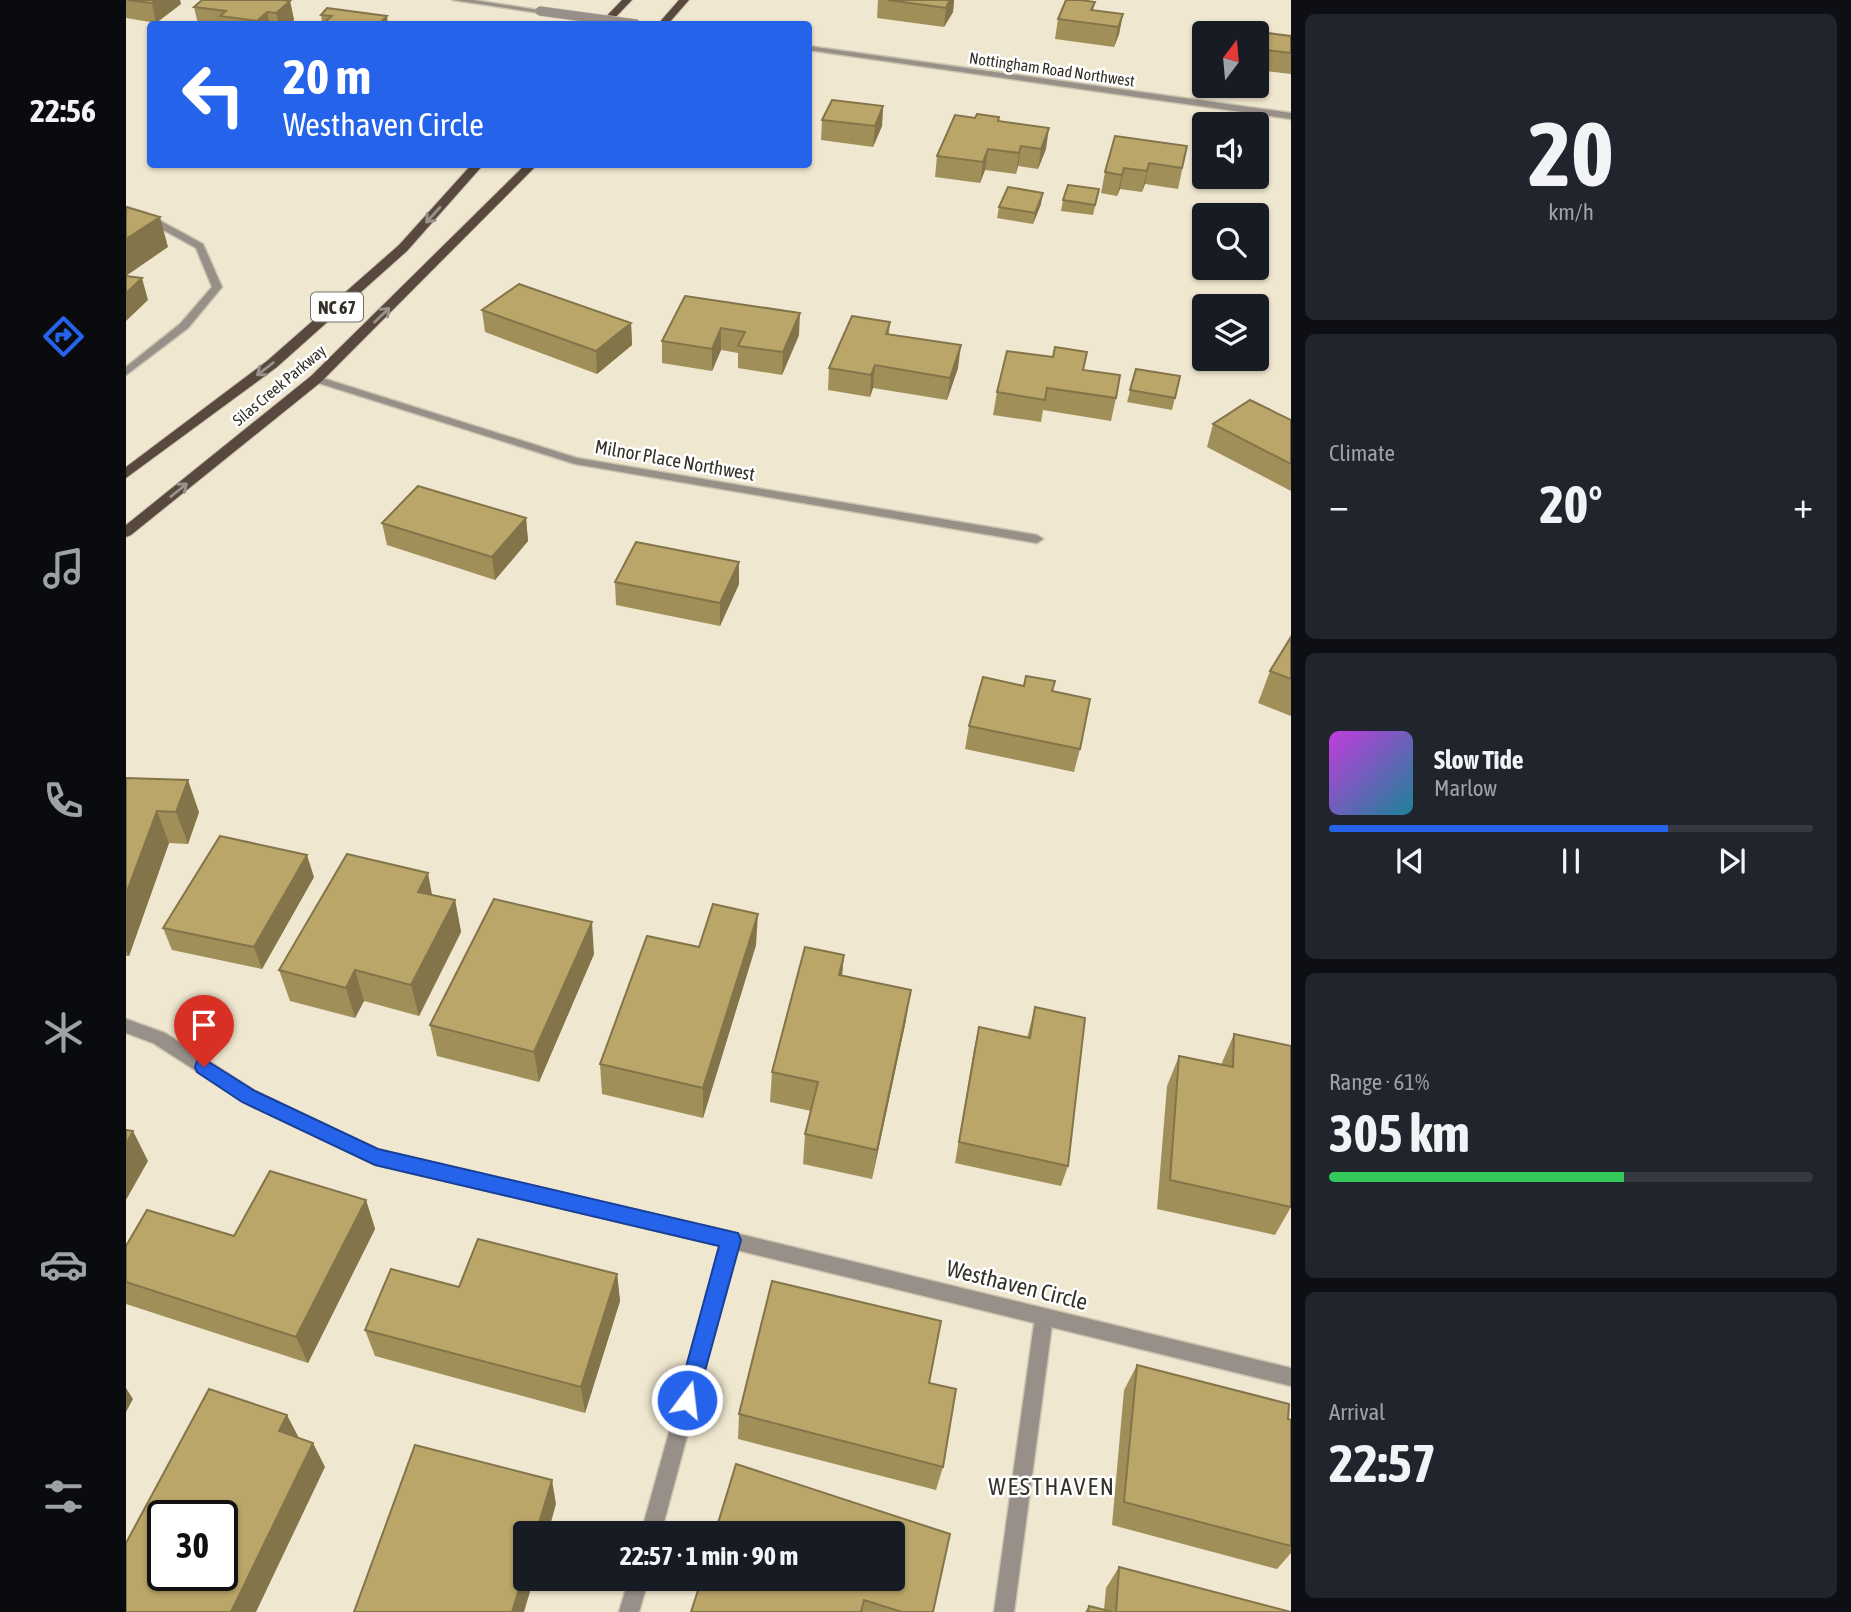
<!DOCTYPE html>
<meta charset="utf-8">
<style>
:root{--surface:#171b24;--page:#20242c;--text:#f1f3f6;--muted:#9ea1a6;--line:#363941;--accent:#2563eb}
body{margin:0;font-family:"Asap Condensed",sans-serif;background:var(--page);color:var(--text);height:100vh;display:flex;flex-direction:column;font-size:26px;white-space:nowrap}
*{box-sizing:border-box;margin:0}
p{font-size:23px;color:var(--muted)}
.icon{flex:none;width:38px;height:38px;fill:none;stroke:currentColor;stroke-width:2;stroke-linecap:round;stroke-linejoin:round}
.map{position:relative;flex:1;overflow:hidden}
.sheet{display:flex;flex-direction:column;gap:14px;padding:14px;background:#0d0f14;width:560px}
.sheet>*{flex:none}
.hud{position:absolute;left:21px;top:21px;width:665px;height:147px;border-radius:7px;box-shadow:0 2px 5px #0004;background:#2563eb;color:#fff;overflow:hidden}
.needle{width:46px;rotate:16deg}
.tools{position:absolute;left:1066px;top:21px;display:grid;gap:14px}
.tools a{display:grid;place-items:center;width:77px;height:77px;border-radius:7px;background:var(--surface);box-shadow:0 2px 5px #0004;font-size:35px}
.speed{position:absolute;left:21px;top:1500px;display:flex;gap:14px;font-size:35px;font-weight:700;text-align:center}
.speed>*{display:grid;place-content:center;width:91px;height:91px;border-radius:50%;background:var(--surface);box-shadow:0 2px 5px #0004;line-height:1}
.speed .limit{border:4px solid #111;border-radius:10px;background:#fff;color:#111}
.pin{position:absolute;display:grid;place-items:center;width:60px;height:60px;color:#fff;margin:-72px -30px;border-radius:50% 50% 50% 0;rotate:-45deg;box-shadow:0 0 7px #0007}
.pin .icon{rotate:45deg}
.me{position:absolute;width:77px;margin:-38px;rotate:15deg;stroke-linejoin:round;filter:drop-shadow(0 0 5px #0008)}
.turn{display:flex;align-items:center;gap:24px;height:147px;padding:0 21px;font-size:32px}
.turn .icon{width:91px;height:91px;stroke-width:2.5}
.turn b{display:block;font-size:49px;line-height:60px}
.big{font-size:52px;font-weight:700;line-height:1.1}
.sheet .widget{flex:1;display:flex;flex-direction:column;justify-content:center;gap:10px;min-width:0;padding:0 24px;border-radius:10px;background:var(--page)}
.sheet .dial{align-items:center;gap:0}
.dial b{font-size:91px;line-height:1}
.song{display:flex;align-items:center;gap:21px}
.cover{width:84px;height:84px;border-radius:10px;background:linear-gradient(135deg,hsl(290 70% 55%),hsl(190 70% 35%))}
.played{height:7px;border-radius:4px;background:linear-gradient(90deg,var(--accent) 70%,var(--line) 70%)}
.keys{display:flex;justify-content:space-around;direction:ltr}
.heat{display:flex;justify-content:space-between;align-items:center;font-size:38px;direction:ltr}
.charge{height:10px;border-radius:5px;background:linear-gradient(90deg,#34c759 61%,var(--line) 0)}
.trip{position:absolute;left:387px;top:1521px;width:392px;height:70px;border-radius:7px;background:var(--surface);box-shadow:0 2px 5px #0004;font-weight:700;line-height:70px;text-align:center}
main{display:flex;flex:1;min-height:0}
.tabs{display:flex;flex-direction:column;width:126px;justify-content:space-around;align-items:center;background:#090b0e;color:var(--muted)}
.tabs .icon{width:49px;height:49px}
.tabs .active{color:var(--accent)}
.tabs b{font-size:32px;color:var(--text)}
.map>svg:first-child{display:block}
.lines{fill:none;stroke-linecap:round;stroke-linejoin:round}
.service-casing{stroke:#cac3ae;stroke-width:3}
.minor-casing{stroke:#cac3ae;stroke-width:3}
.primary-casing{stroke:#cac3ae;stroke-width:2}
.service{fill:#988f89;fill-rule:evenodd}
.minor{fill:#988f89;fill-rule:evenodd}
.primary{fill:#58483e;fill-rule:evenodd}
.minor-bridge-casing{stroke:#cac3ae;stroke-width:10;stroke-linecap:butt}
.minor-bridge{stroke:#988f89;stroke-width:9}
.wall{fill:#a18f5a}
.shaded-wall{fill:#83744a}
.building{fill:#bba669;stroke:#83744a;stroke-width:2;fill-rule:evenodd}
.oneway{stroke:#9b918b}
.route{fill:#2563eb;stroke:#184099;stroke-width:2}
.labels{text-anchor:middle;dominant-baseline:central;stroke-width:5;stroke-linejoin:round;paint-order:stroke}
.far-street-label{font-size:16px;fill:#343128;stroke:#fff}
.shield{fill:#fff;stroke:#716f68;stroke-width:2}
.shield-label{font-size:18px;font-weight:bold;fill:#343128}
.street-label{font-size:19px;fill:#343128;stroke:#fff}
.near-street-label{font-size:23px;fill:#343128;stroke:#fff}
.near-neighbourhood-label{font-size:24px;letter-spacing:2px;fill:#343128;stroke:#fff}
</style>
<main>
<nav class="tabs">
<b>22:56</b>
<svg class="icon active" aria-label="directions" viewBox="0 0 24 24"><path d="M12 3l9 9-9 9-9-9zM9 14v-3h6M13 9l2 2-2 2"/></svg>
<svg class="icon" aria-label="music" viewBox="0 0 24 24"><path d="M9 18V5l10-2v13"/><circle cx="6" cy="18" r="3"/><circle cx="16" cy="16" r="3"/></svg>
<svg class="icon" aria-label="phone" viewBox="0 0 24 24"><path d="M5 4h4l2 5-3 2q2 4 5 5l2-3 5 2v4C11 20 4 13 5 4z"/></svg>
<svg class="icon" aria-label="climate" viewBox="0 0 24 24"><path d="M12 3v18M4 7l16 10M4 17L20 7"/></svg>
<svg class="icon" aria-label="car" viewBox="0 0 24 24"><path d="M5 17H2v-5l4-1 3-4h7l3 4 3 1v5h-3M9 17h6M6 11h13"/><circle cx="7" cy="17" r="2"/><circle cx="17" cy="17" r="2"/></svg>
<svg class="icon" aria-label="filters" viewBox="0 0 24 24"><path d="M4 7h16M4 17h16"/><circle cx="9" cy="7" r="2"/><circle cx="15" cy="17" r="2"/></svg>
</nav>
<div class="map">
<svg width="1165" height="1612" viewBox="0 0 1165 1612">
<rect width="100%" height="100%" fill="#efe7cf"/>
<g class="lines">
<defs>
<path id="service" d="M 918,1308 L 924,1311 L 927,1317 L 888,1612 L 868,1612 L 909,1317 L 912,1311 Z"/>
<path id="minor" d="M 327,0 L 348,0 L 418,11 L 414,13 Z
M 682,46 L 1165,113 L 1165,119 L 682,50 Z
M 0,207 L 20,213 L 77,244 L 96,287 L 62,328 L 0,375 L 0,367 L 54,324 L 86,287 L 70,248 L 14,217 L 0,213 Z
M 190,376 L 451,458 L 911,535 L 917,539 L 911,543 L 449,464 L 186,381 L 186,377 Z
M 0,1019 L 39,1033 L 129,1091 L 252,1150 L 605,1232 L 1165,1368 L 1165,1386 L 611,1250 L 535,1533 L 515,1533 L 595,1246 L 249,1164 L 117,1101 L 27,1043 L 0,1033 Z
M 503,1578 L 523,1578 L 513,1612 L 493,1612 Z"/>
<path id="primary" d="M 496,0 L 506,0 L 483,24 L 473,24 Z
M 553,0 L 563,0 L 542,24 L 532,24 Z
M 346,164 L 358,164 L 281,251 L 151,367 L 0,478 L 0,467 L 141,361 L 273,245 Z
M 400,164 L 412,164 L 195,382 L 5,535 L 0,537 L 0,525 L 185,376 Z"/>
</defs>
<use href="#service" class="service-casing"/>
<use href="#minor" class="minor-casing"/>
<use href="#primary" class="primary-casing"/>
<use href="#service" class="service"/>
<use href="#minor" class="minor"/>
<use href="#primary" class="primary"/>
<defs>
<path id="minor-bridge" d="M 414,11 L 510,24"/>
</defs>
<use href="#minor-bridge" class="minor-bridge-casing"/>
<use href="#minor-bridge" class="minor-bridge"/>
</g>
<path class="wall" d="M 0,0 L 55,4 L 30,23 L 0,18 Z
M 752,0 L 828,0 L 827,12 L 818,27 L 751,18 Z
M 164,1 L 168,20 L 163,24 L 72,24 L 68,7 Z
M 969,2 L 967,11 L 997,14 L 993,34 L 988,47 L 929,39 L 932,19 Z
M 195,15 L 262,24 L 196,24 Z
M 1130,33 L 1165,36 L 1165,74 L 1130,70 Z
M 757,106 L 756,126 L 747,147 L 695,140 L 696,120 Z
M 873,121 L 920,149 L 912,169 L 892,166 L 890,174 L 859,170 L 854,183 L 809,177 L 811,156 Z
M 1061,146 L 1052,189 L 1019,184 L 1016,192 L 994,189 L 991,196 L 975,193 L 979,172 Z
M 973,189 L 967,215 L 935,211 L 937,200 Z
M 915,204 L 907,224 L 871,218 L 873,207 Z
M 559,296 L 673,335 L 656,375 L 612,368 L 612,353 L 595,350 L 586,371 L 536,363 L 536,341 Z
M 356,310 L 505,323 L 506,345 L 471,374 L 359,332 Z
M 764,322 L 763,334 L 832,368 L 821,400 L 747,388 L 744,397 L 702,390 L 703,368 Z
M 1010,369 L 1054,376 L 1046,410 L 1001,402 Z
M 957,370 L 990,398 L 985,421 L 917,410 L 915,422 L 867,415 L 871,392 Z
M 1165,420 L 1165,491 L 1081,447 L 1087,424 Z
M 400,518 L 402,541 L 369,580 L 261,545 L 256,523 Z
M 613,562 L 613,584 L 594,626 L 490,605 L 489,582 Z
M 1165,637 L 1165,716 L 1132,703 L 1144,671 Z
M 926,691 L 954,749 L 948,772 L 839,749 L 843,726 Z
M 0,778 L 73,812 L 62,844 L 43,843 L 3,956 L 0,956 Z
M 188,877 L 136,969 L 46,950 L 37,928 Z
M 306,895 L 329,900 L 335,932 L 293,1016 L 238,1001 L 229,1018 L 164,1001 L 153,970 Z
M 630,945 L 577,1118 L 476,1094 L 474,1064 L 573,947 Z
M 468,954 L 413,1082 L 311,1056 L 304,1025 Z
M 718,955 L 716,975 L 780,1020 L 746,1179 L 677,1164 L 679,1134 L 685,1111 L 644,1102 L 646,1072 Z
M 909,1007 L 942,1166 L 935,1186 L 829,1163 L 848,1049 L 853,1027 L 901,1038 Z
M 1108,1034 L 1165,1207 L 1149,1235 L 1031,1209 L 1041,1086 L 1053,1056 L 1095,1065 Z
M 240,1200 L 249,1229 L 182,1363 L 0,1304 L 0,1246 L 108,1236 Z
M 491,1274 L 494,1301 L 459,1413 L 249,1356 L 239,1330 L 333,1287 Z
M 1011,1365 L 1165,1420 L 1165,1553 L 1151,1569 L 986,1525 L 998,1390 Z
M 613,1414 L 817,1467 L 810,1490 L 612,1439 Z
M 993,1567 L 1165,1612 L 959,1612 L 963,1606 L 978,1610 L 980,1588 Z
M 766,1578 L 807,1612 L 565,1612 Z"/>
<path class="shaded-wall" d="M 30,0 L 54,0 L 55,4 L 30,23 L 26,3 Z
M 824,0 L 828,0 L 827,12 L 818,27 L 820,8 Z
M 164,1 L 168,20 L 163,24 L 153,24 L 150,13 Z
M 141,12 L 144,24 L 131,24 L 131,21 Z
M 997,14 L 993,34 L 988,47 L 992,27 Z
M 261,16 L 262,24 L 253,24 Z
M 757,106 L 756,126 L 747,147 L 749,126 Z
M 923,128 L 920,149 L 912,169 L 915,149 Z
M 895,146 L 892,166 L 890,174 L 893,153 Z
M 862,149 L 859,170 L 854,183 L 857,162 Z
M 1023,163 L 1019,184 L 1016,192 L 1021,171 Z
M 998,168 L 994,189 L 991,196 L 996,175 Z
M 917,193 L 915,204 L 907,224 L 909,213 Z
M 34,217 L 42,247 L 0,276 L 0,239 Z
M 16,278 L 22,300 L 0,321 L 0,293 Z
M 674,313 L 673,335 L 656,375 L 657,352 Z
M 505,323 L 506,345 L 471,374 L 470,351 Z
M 595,328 L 595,350 L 586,371 L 586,349 Z
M 835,345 L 832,368 L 821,400 L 824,378 Z
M 749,365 L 747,388 L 744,397 L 745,375 Z
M 400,518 L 402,541 L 369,580 L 366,557 Z
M 613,562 L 613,584 L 594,626 L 594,603 Z
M 62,780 L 73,812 L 62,844 L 50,812 Z
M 31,811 L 43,843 L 3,956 L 0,951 L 0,894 Z
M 181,855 L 188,877 L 136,969 L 128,947 Z
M 302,873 L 308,905 L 292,892 Z
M 329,900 L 335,932 L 293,1016 L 285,985 Z
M 632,914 L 630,945 L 577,1118 L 577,1088 Z
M 466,922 L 468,954 L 413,1082 L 408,1052 Z
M 718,955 L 715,986 L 713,975 Z
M 229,970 L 238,1001 L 229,1018 L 220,988 Z
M 785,990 L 780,1020 L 746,1179 L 751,1150 Z
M 7,1131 L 22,1161 L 0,1200 L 0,1144 Z
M 240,1200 L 249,1229 L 182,1363 L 170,1337 Z
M 491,1274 L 494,1301 L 459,1413 L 455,1387 Z
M 0,1388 L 7,1399 L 0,1412 Z
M 161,1415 L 174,1440 L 153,1431 Z
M 187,1443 L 199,1467 L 130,1612 L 105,1612 Z
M 426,1480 L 430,1504 L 422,1533 L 410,1533 Z
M 399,1569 L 399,1578 L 408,1578 L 398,1612 L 386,1612 Z"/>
<path class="building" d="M 1,0 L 30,0 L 26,3 Z
M 76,0 L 157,0 L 164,1 L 150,13 L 141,12 L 131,21 L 94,16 L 100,11 L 68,7 Z
M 762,0 L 824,0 L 820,8 Z
M 940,0 L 954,0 L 969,2 L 965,10 L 997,14 L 992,27 L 932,19 Z
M 201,8 L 261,16 L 253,24 L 196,24 L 206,16 L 195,15 Z
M 1117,30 L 1165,36 L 1165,53 L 1130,49 L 1130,33 L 1116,33 Z
M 706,100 L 757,106 L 749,126 L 696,120 Z
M 851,114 L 873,117 L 872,121 L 923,128 L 915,149 L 895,146 L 893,153 L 862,149 L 857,162 L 811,156 L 829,115 L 849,118 Z
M 989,136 L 1061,146 L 1056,168 L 1023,163 L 1021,171 L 998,168 L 996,175 L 979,172 Z
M 942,185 L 973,189 L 969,205 L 937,200 Z
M 882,187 L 917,193 L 909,213 L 873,207 Z
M 0,207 L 34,217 L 0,239 Z
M 0,276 L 16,278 L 0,293 Z
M 393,284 L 505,323 L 470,351 L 356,310 Z
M 559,296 L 674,313 L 657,352 L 612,346 L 619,332 L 595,328 L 586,349 L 536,341 Z
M 726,316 L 764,322 L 760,334 L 835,345 L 824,378 L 749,365 L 745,375 L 703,368 Z
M 929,347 L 961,352 L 957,370 L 994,375 L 990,398 L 921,388 L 919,400 L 871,392 L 881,351 L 927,357 Z
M 1010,369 L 1054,376 L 1049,398 L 1004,390 Z
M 1124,400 L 1165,420 L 1165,464 L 1087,424 Z
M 292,486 L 400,518 L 366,557 L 256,523 Z
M 510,542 L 613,562 L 594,603 L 489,582 Z
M 1165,637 L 1165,679 L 1144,671 Z
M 900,676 L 929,681 L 926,691 L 964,699 L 954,749 L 843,726 L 857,677 L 898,686 Z
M 0,778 L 62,780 L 50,812 L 31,811 L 0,894 Z
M 94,836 L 181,855 L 128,947 L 37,928 Z
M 221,854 L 302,873 L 292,892 L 329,900 L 285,985 L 229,970 L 220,988 L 153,970 Z
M 368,899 L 466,922 L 408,1052 L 304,1025 Z
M 587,904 L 632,914 L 577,1088 L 474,1064 L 521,936 L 573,947 Z
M 679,947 L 718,955 L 713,975 L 785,990 L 751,1150 L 679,1134 L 692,1082 L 646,1072 Z
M 909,1007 L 959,1018 L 942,1166 L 833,1142 L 853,1027 L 904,1038 Z
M 1108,1034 L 1165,1046 L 1165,1207 L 1044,1180 L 1053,1056 L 1107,1067 Z
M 0,1130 L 7,1131 L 0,1144 Z
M 144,1171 L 240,1200 L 170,1337 L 0,1282 L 0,1246 L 21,1210 L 108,1236 Z
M 352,1239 L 491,1274 L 455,1387 L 239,1330 L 265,1269 L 333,1287 Z
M 646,1281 L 815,1321 L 803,1383 L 830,1389 L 817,1467 L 613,1414 Z
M 1011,1365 L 1163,1404 L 1162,1419 L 1165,1420 L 1165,1546 L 998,1502 Z
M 83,1389 L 161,1415 L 153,1431 L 187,1443 L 105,1612 L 1,1612 L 0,1611 L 0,1543 ZM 37,1516 L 96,1516 L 96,1575 L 37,1575 Z
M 289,1445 L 426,1480 L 410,1533 L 399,1533 L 399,1569 L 386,1612 L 228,1612 Z
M 610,1464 L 824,1534 L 807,1612 L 776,1612 L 738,1600 L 735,1612 L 565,1612 L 576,1578 L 766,1578 L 766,1533 L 589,1533 Z
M 993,1567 L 1165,1612 L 990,1612 Z
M 963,1606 L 987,1612 L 962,1612 Z"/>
<defs><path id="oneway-shaft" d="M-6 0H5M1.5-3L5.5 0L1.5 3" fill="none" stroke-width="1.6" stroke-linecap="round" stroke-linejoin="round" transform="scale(1.75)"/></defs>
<g class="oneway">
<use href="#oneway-shaft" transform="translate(307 215) rotate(132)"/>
<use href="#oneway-shaft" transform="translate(256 315) rotate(-44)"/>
<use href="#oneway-shaft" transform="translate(139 369) rotate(142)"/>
<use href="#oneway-shaft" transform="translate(53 490) rotate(-39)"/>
</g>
<path class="route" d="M 78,1059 L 129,1091 L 252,1149 L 612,1233 L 615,1240 L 569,1407 L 561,1410 L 554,1407 L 551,1400 L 593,1246 L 249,1165 L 116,1102 L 71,1072 L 69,1067 L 71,1061 Z"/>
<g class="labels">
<g class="far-street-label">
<text transform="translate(926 69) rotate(8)">Nottingham Road Northwest</text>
<text transform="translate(153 385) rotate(-40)">Silas Creek Parkway</text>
</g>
<rect class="shield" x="185" y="292.5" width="52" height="29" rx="5"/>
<g class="shield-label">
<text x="211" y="307">NC 67</text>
</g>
<g class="street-label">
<text transform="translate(549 460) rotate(10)">Milnor Place Northwest</text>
</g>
<g class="near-street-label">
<text transform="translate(891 1285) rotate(14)">Westhaven Circle</text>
</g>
<g class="near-neighbourhood-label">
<text x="926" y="1486">WESTHAVEN</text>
</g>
</g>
</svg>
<div class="tools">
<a><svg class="needle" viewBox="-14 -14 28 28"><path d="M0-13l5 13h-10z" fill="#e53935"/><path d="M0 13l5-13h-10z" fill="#9ea1a6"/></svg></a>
<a><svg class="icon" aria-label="sound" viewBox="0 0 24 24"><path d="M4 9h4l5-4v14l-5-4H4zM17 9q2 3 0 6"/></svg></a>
<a><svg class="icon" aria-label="search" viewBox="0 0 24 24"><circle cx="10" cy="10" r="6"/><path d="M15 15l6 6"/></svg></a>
<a><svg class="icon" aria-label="layers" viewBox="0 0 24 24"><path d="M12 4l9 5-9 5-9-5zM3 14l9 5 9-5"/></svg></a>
</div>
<div class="speed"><div class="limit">30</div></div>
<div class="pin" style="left:78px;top:1067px;background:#d93025"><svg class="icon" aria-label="arrive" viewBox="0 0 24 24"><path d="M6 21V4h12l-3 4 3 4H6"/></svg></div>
<svg class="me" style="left:561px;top:1400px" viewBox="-20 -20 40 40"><circle r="17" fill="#2563eb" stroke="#fff" stroke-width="3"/><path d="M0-11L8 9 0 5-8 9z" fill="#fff"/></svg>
<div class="trip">22:57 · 1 min · 90 m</div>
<div class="hud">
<div class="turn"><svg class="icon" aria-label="left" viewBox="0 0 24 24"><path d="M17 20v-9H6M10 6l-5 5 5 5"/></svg><div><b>20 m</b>Westhaven Circle</div></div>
</div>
</div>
<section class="sheet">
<div class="widget dial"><b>20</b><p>km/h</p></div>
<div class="widget"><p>Climate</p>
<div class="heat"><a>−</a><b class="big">20°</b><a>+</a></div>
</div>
<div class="widget">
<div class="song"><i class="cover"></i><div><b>Slow Tide</b><p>Marlow</p></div></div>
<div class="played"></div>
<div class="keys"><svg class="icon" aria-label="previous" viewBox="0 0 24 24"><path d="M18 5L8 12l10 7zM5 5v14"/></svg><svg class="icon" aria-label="pause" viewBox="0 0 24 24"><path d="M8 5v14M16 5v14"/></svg><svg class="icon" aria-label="next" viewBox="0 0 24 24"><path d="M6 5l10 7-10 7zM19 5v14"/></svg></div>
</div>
<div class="widget"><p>Range · 61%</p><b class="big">305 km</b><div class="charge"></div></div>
<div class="widget"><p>Arrival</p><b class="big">22:57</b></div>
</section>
</main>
